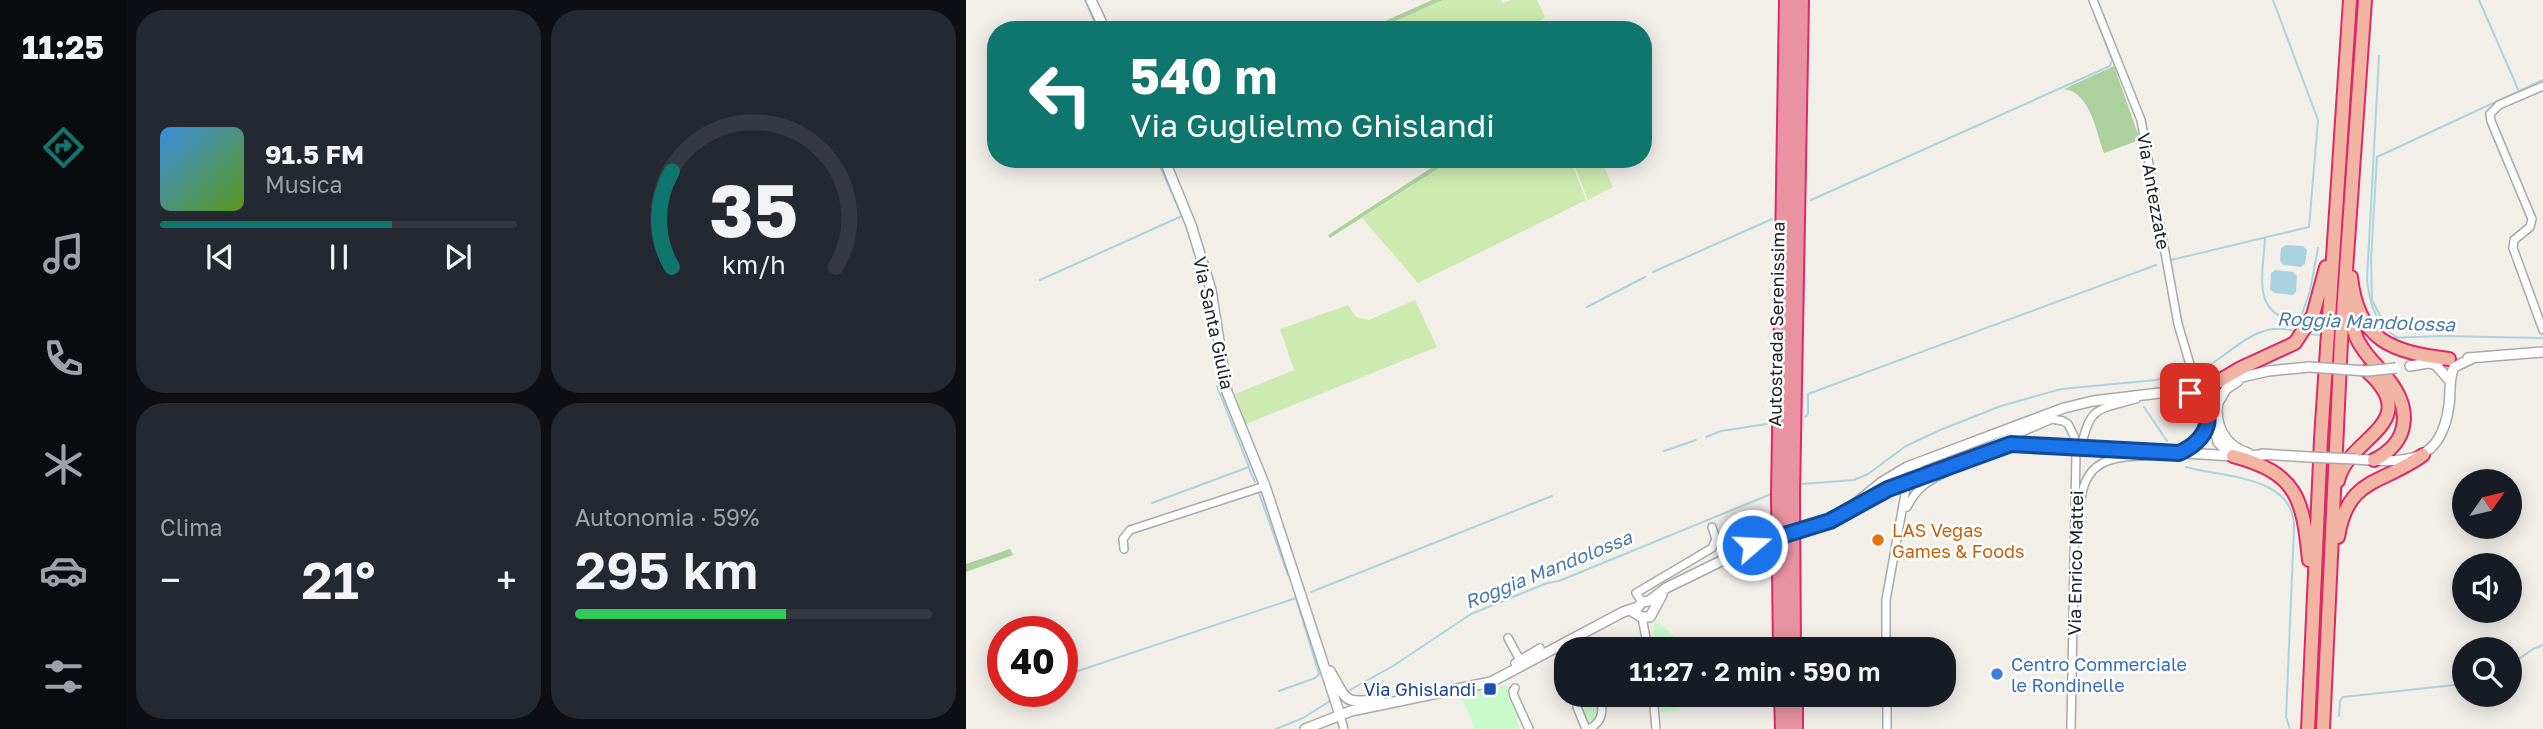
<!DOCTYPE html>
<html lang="it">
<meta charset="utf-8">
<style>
:root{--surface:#171b24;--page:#242831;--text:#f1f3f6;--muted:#9ea1a6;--line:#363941;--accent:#0f766e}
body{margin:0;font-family:"Golos Text",sans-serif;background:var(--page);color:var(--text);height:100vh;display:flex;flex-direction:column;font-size:26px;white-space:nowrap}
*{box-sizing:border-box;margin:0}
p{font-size:23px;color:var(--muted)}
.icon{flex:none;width:38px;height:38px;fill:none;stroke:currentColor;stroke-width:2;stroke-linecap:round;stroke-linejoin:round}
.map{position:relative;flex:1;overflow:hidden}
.panel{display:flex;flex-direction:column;gap:10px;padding:10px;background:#0d0f14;width:840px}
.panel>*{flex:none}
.guide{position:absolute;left:21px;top:21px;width:665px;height:147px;border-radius:28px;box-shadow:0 4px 18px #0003;background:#0f766e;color:#fff;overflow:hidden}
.needle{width:46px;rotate:56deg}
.buttons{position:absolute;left:1486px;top:469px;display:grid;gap:14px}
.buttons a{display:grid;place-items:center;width:70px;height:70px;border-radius:50%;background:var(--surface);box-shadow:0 4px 18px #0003;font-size:35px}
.speed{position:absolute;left:21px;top:616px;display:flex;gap:14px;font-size:35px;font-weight:700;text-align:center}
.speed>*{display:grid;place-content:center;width:91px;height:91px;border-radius:50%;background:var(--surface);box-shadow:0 4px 18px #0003;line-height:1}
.speed .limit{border:10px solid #d22;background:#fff;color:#111}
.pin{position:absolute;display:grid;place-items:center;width:60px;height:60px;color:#fff;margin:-30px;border-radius:14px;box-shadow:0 4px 10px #0006}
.me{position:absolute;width:77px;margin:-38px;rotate:71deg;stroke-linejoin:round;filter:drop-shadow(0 0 5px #0008)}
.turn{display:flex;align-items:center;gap:24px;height:147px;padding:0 28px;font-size:32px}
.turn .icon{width:91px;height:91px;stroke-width:2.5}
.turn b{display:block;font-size:49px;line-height:60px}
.big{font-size:52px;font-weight:600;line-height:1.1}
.panel .card{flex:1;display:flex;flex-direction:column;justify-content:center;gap:10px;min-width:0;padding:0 24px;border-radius:28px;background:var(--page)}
.panel .dial{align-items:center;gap:0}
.dial svg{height:182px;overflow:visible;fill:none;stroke:var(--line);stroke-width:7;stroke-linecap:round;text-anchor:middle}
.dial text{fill:var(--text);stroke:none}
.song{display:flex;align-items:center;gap:21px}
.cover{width:84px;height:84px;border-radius:10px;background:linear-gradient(135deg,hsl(210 70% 55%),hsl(90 70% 35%))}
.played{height:7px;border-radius:4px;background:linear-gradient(90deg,var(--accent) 65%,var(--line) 65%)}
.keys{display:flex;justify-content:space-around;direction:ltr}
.heat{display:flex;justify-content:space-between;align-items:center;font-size:38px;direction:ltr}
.charge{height:10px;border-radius:5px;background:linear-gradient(90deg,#34c759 59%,var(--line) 0)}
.panel .tiles{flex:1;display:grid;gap:10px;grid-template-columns:repeat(2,1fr)}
.trip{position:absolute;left:588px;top:637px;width:402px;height:70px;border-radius:28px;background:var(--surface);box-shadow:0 4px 18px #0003;font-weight:600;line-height:70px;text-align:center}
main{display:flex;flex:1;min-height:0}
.menu{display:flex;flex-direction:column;width:126px;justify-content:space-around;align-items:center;background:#090b0e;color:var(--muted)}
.menu .icon{width:49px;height:49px}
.menu .on{color:var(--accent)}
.menu b{font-size:32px;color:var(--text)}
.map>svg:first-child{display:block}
.grass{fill:#cdebb0}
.forest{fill:#add19e}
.park{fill:#c8facc}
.water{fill:#aad3df}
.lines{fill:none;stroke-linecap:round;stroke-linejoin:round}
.stream{stroke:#aad3df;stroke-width:2}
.minor-casing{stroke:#a9a9a9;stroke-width:10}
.tertiary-casing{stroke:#a9a9a9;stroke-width:12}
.trunk-casing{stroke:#dc2a67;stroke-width:16}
.motorway-casing{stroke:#dc2a67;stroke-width:18}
.minor{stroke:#fff;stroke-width:7}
.tertiary{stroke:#fff;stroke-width:9}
.trunk{stroke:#f2b4a3;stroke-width:12}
.motorway{stroke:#e892a2;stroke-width:14}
.tertiary-bridge-casing{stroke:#a9a9a9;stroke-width:12;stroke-linecap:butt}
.tertiary-bridge{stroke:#fff;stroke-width:9}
.route-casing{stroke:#114b97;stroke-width:18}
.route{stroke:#1a73e8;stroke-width:12}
.food-dot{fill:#e8710a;stroke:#fff;stroke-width:2.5}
.shop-dot{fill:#3f7fe0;stroke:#fff;stroke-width:2.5}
.transit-dot{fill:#1a4fb4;stroke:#fff;stroke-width:2.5}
.labels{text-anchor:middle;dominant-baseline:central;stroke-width:5;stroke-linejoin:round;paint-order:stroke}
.street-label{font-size:18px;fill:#222;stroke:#fff}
.food-label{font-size:18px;fill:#c56008;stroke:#fff;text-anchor:start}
.shop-label{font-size:18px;fill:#366cbe;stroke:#fff;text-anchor:start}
.transit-label{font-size:18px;fill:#164399;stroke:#fff;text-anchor:end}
.water-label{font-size:19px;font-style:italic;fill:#4a7aab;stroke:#fff}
</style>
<main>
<nav class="menu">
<b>11:25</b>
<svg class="icon on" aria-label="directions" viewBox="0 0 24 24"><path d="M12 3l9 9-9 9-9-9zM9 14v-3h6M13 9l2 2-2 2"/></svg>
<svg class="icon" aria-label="music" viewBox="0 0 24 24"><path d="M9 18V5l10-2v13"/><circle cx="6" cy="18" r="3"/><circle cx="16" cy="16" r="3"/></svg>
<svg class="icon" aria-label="phone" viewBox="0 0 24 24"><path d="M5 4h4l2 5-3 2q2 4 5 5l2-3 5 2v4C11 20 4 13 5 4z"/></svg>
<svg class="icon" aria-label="climate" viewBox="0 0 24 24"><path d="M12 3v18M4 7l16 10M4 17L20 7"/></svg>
<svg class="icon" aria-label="car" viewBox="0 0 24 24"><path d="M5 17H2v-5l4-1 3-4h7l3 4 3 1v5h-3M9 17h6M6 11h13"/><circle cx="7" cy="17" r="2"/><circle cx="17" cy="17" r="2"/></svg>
<svg class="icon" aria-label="filters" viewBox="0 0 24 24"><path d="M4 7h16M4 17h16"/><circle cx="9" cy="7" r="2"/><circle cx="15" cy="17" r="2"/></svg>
</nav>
<section class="panel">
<div class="tiles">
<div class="card">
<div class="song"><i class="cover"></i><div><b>91.5 FM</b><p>Musica</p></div></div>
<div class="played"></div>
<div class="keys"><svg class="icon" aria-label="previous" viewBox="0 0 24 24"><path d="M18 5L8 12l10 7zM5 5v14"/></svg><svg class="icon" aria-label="pause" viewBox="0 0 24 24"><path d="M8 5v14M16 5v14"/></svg><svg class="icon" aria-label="next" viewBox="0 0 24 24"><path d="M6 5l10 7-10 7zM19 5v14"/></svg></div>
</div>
<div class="card dial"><svg viewBox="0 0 100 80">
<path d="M14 69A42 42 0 1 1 86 69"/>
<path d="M14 69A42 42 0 0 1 14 27" stroke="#0f766e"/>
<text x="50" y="56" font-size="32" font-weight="700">35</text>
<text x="50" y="72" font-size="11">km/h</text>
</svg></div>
<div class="card"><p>Clima</p>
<div class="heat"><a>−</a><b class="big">21°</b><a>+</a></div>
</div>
<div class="card"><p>Autonomia · 59%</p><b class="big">295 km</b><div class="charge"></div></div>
</div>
</section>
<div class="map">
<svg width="1577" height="729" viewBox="0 0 1577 729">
<rect width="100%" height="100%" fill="#f2efe9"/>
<path class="grass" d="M 477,0 L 535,0 L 537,3 L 545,0 L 571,0 L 579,17 L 560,30 L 409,30 Z
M 487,159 L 604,159 L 620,200 L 452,283 L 396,218 Z
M 606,159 L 635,159 L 647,187 L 622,200 Z
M 449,300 L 471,347 L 280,424 L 269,394 L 328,370 L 314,329 L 382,305 L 390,317 L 403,320 Z"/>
<path class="forest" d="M 466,0 L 477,0 L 409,30 L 399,30 Z
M 1148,66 L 1174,140 L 1138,153 C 1130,132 1125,93 1098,89 Z
M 479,159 L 487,159 L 364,238 L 362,235 Z
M 44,549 L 47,555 L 0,572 L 0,564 Z"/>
<path class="park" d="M 690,620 L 722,649 L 689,649 L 687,627 Z
M 539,684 L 553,715 L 550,720 L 554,729 L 509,729 L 495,695 L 522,690 L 523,693 Z
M 617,695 L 633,695 L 632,717 L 624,725 C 617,720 612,704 617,695 Z
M 694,695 L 724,695 L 713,710 L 695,712 Z"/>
<path class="water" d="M 1320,245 L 1337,246 L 1341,250 L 1339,264 L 1335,267 L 1317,265 L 1314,260 L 1315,248 Z
M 1309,270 L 1327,272 L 1331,276 L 1330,292 L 1327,295 L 1308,293 L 1304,289 L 1305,273 Z"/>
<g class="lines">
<path class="stream" d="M 119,0 L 132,30
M 1513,0 L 1552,89
M 1413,56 L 1401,279 C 1403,299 1407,314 1419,330 L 1422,331
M 845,200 L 1144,66 L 1146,60 L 1123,0
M 1299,238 C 1297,277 1284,317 1336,322
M 1205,260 L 1343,227 L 1352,120 L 1307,0
M 687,272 L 806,219
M 74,280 L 216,216 L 191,159
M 621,307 L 679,277
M 1330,331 L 1344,291 L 1352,248
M 1340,334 L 1356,335
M 1424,338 L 1475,336 L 1577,338
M 1432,338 L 1422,331 L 1406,300 L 1405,260 L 1411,157 L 1577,80
M 1228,373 C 1263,360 1285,319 1328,331
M 1178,407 L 1201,441
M 839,417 L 842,414 L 842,394 L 1190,265
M 740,437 L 755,431 L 801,424
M 698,451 L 730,440
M 1220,467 C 1257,478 1330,475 1328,529 L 1320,717 L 1324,729
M 283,468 L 289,482
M 835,484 L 888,480 L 902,474 L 940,446 L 974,430 L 1035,406 L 1095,389 L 1190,380 L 1222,374
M 293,493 L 322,575
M 186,503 L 283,467 L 251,386
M 345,592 L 586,496
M 1544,665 L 1567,649 L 1577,645
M 106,673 L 330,598
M 313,691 L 349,678 L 353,674 L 330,598
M 382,691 L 427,666 L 505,614 L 581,583 L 593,581 L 805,494
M 1373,716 L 1374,701 L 1377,697 L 1498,684
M 310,729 L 337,718 L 364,701"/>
<defs>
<path id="minor" d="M 1127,0 L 1175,120 L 1212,324 L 1231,388
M 1577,86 L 1533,105 L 1524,114 L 1525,121 L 1566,219 L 1564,227 L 1548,240 L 1547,248 L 1577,330
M 1009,452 L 1086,419 L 1097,421 L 1102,424 L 1108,436 L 1110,452 L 1105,729
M 1114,452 C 1124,407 1128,410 1170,399
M 941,507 C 953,483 967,479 990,467
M 1114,508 C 1117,454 1151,457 1193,455
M 158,549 L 157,539 L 164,530 L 299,486
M 676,602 L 670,593 L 746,548 L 750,539 L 746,527
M 676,617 L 682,649
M 542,638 L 554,660
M 920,649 L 920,600 L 942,477 L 953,465
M 552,668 L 549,663 L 574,648
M 549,688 L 547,691 L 548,696 L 563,729
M 613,695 L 611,707 L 620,729
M 687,695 L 690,729
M 921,695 L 921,729
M 374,715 L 378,729
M 622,729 C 638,722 636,711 636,695"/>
<path id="tertiary" d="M 125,0 L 139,30
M 198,159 L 225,225 L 245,290 L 261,392 L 299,486 L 374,715
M 1502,358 L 1577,352
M 1463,363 L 1470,365 L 1484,381
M 1444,366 L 1474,361
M 1252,401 C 1248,424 1258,446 1282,453
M 1250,406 L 1260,389 L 1272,381
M 1248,423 L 1252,442 L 1265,455
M 1127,447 L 1267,456 L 1300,455
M 1215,452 C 1246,438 1252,408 1219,391
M 1296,454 L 1343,457
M 1390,459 C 1440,463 1475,465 1483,405 C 1485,392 1482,380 1488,367 L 1507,358
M 884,508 L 916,482 L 941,467 L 1098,408 L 1127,401 L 1219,390 L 1302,371 L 1343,367
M 847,526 L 864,521 L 922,489 L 1034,447 L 1054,444 L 1101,446
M 664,610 L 676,617 L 684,617 L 696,595
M 364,671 C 382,702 376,703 414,700
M 339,729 L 385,711 L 525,682 L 657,612 L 672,607 L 676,602 L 683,601 L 700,588 L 796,541"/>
<path id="trunk" d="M 1385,277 C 1392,341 1426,352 1483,359
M 1384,308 C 1385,323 1388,337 1397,349 C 1404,360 1414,368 1422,379 C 1446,409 1444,442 1408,460
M 1248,384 L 1275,368 L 1329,343 L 1347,315 L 1360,267
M 1267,456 C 1331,473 1337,498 1343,560
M 1372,481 C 1381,437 1460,424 1401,371
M 1372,537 C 1382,476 1416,485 1457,455
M 1342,729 L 1355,439 L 1384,0
M 1357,729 L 1375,341 L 1399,0"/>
<path id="motorway" d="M 815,649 L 813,497 L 821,0
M 827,649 L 826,495 L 835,0
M 816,695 L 817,729
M 829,695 L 829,729"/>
</defs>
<use href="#minor" class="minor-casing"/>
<use href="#tertiary" class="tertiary-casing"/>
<use href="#trunk" class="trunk-casing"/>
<use href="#motorway" class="motorway-casing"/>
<use href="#minor" class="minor"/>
<use href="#tertiary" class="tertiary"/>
<use href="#trunk" class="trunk"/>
<use href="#motorway" class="motorway"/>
<defs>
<path id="tertiary-bridge" d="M 1343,367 L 1401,371 L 1430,368
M 1101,446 L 1127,447
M 1343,457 L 1390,459
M 796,541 L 847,526"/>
</defs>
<use href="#tertiary-bridge" class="tertiary-bridge-casing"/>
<use href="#tertiary-bridge" class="tertiary-bridge"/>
</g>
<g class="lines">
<defs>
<path id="route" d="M 786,545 L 864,521 L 922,489 L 1045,444 L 1213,453 C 1241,441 1255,413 1224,393"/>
</defs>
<use href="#route" class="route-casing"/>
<use href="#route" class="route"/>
</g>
<circle class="food-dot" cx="912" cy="540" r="7"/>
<circle class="shop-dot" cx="1031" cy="674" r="7"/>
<rect class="transit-dot" x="517" y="682" width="14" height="14" rx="3.5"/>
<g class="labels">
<g class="street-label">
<text transform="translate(1188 191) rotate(80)">Via Antezzate</text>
<text transform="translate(248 323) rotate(78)">Via Santa Giulia</text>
<text transform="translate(810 324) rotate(-89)">Autostrada Serenissima</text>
<text transform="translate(1109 563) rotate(-89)">Via Enrico Mattei</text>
</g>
<g class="food-label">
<text x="926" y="530">LAS Vegas<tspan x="926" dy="21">Games &amp; Foods</tspan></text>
</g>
<g class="shop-label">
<text x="1045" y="664">Centro Commerciale<tspan x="1045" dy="21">le Rondinelle</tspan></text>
</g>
<g class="transit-label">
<text x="510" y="689">Via Ghislandi</text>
</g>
<g class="water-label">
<text transform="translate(1400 321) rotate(2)">Roggia Mandolossa</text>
<text transform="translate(582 569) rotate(-22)">Roggia Mandolossa</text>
</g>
</g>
</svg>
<div class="buttons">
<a><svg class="needle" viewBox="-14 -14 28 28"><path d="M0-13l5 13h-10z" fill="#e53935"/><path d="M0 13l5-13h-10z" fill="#9ea1a6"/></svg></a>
<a><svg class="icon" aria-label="sound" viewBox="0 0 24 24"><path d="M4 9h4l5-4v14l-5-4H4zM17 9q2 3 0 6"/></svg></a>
<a><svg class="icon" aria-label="search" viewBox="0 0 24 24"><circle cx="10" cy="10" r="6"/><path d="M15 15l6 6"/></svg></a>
</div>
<div class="speed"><div class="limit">40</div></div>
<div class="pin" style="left:1224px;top:393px;background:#d93025"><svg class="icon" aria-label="arrive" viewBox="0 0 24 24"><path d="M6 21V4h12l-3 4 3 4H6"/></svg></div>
<svg class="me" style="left:786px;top:545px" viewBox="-20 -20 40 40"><circle r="17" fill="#1a73e8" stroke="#fff" stroke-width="3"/><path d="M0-11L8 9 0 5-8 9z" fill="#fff"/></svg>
<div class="trip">11:27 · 2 min · 590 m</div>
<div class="guide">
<div class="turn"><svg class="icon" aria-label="left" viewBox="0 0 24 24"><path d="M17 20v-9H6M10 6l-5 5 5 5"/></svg><div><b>540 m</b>Via Guglielmo Ghislandi</div></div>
</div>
</div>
</main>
